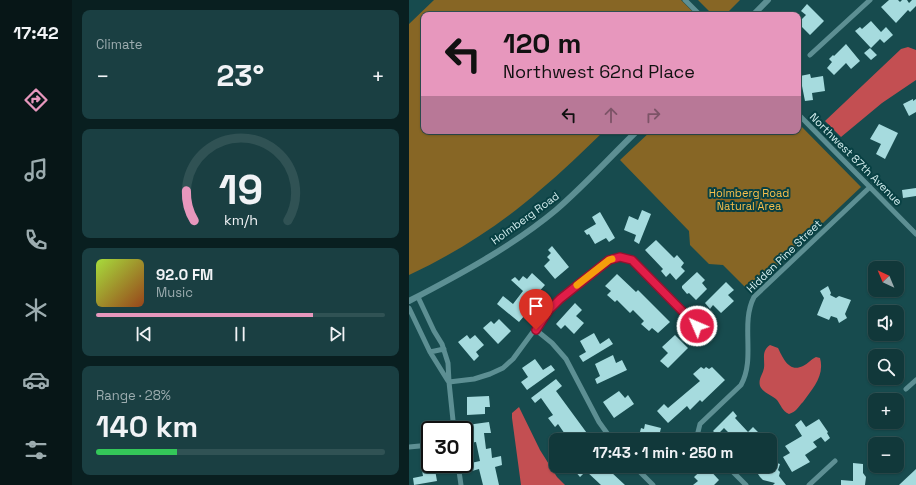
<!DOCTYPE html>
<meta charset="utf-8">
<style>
:root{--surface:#11383a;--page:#1a3f42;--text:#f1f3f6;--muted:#9cacaf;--line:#305254;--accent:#e797bd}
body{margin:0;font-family:"Space Grotesk",sans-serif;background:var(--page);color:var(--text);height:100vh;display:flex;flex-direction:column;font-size:15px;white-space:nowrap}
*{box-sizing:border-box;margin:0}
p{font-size:13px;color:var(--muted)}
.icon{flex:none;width:22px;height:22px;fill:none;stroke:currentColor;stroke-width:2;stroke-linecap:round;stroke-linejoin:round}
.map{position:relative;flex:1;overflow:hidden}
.drawer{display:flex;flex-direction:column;gap:10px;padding:10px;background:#091f20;width:337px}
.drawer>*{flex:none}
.guide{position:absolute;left:12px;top:12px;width:380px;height:122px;border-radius:8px;box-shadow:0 1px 3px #0004,0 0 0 1px var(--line);background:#e797bd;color:#111;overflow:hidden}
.needle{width:26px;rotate:316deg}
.fabs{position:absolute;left:459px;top:261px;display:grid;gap:8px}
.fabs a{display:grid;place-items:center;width:36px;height:36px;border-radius:8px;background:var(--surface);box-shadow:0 1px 3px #0004,0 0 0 1px var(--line);font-size:20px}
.speed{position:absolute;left:12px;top:421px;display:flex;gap:8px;font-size:20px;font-weight:700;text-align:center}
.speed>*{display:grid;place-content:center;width:52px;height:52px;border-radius:50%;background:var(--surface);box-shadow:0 1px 3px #0004,0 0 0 1px var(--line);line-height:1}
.speed .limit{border:2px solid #111;border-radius:6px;background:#fff;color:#111}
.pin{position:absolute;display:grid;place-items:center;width:34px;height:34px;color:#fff;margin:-41px -17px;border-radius:50% 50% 50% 0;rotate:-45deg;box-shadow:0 0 4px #0007}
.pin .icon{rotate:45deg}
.me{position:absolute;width:44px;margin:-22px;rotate:315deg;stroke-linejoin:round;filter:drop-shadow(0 0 3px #0008)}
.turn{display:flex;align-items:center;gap:14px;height:84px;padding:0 16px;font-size:18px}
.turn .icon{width:52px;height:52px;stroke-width:2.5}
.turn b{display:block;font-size:28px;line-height:34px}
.lanes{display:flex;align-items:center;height:38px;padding:0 16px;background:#0003;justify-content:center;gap:20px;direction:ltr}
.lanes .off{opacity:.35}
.big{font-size:30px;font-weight:700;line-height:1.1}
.drawer .widget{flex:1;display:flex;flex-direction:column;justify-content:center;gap:6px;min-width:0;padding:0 14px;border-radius:8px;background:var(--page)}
.drawer .dial{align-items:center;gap:0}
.dial svg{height:104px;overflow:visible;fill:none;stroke:var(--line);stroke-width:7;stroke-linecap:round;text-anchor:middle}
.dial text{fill:var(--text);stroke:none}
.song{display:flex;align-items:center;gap:12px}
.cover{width:48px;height:48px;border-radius:6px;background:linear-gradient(135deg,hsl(80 70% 55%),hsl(20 70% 35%))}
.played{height:4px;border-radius:2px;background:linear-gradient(90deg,var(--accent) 75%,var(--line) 75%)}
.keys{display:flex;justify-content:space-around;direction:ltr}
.heat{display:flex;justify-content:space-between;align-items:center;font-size:22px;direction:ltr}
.charge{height:6px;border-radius:3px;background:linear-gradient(90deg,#34c759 28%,var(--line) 0)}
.trip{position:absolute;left:140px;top:433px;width:228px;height:40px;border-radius:8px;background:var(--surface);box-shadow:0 1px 3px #0004,0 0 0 1px var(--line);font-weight:700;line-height:40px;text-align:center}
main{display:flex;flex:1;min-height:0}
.tabs{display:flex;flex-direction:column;width:72px;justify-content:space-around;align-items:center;background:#071617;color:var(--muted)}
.tabs .icon{width:28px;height:28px}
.tabs .current{color:var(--accent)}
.tabs b{font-size:18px;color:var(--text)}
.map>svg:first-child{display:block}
.green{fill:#876625}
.water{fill:#c34f52}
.building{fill:#a6dbde}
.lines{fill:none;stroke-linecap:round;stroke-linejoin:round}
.minor{stroke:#5d8f93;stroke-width:5}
.tertiary{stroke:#5d8f93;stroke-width:6}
.route-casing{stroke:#92132f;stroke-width:10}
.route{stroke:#e11d48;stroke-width:7}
.slow{stroke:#f59e0b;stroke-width:7}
.labels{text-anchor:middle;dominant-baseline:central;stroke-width:4;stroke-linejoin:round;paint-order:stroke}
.street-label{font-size:11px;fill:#d4eeef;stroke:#084043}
.park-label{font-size:11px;fill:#f8bf4c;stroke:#084043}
</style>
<main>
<nav class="tabs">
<b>17:42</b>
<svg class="icon current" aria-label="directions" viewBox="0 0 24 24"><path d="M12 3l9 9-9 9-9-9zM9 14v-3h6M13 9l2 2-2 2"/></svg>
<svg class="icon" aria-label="music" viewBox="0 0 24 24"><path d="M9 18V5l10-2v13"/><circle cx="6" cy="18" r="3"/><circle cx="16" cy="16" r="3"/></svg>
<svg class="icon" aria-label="phone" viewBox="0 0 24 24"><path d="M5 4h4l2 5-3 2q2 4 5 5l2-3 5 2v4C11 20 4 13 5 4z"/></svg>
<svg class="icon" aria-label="climate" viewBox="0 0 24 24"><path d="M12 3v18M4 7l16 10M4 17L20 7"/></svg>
<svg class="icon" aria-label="car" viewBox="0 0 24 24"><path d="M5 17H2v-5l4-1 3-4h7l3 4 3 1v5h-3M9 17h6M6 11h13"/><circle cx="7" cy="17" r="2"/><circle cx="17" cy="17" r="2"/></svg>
<svg class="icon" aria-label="filters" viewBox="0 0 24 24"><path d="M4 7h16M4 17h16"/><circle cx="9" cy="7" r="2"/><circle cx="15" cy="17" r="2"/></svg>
</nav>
<section class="drawer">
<div class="widget"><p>Climate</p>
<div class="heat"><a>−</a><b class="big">23°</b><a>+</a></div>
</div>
<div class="widget dial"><svg viewBox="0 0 100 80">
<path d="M14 69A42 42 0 1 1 86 69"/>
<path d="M14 69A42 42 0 0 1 8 46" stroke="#e797bd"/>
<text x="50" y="56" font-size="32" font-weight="700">19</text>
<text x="50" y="72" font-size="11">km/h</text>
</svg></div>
<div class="widget">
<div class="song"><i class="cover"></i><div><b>92.0 FM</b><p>Music</p></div></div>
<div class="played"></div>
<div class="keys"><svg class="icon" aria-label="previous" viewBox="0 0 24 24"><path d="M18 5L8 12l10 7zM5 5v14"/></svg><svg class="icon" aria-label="pause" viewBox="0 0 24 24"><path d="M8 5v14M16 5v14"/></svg><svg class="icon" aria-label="next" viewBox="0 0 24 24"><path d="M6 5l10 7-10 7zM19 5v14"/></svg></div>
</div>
<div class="widget"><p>Range · 28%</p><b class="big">140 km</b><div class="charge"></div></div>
</section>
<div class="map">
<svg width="507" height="485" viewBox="0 0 507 485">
<rect width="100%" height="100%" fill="#174b4e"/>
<path class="green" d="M 25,0 L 272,0 L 287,15 L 15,15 L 15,131 L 195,131 C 174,151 153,172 130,191 C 91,225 47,253 0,275 L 0,24 Z
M 289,0 L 331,0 L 316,15 L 304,15 Z
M 389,123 L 452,187 L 341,292 L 314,265 L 300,264 L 281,245 L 280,231 L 211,160 L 242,131 L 389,131 Z"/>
<path class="water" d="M 499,47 L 507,50 L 507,80 L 473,103 L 432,137 L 416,121 L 492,49 Z
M 361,345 L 369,348 C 374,358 380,373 394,366 C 399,364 402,359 407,357 L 411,358 C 416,376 403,389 394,402 C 389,407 387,412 380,414 C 373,411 372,405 368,400 C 363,395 354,393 351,386 C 349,379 354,374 355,368 C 356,359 352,351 361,345 Z
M 110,407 L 131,450 L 148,477 L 156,485 L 112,485 L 103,418 L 103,413 Z"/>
<path class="building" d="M 480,0 L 489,0 L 491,2 L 493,0 L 498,0 L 500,3 L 503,0 L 507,0 L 507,6 L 501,12 L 499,10 L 487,23 L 472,7 Z
M 398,4 L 415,21 L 401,35 L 389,23 L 397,15 L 392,11 Z
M 462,21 L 472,32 L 477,27 L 484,35 L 475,43 L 471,39 L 462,48 L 446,31 L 451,27 L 453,29 Z
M 437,44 L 451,61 L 442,69 L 437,63 L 425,75 L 418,68 L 423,62 L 420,59 L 424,55 L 425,56 Z
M 461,48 L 468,55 L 462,60 L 455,53 Z
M 401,74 L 402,78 L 414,76 L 416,91 L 403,93 L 404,100 L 396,101 L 391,76 Z
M 504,99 L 504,101 L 507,99 L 507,112 L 500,116 L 494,104 Z
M 470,124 L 489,133 L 476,159 L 467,154 L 472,144 L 461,139 Z
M 507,188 L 507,196 L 494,198 L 493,190 Z
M 233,210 L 242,214 L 230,244 L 225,241 L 227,235 L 215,230 L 220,216 L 229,220 Z
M 191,212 L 206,238 L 200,242 L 197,238 L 186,244 L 180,234 L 178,235 L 175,231 L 187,224 L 183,217 Z
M 247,240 L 265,258 L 268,255 L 275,263 L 272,267 L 276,271 L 267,280 L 261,273 L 257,277 L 252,271 L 254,269 L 236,250 Z
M 143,246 L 160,267 L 146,279 L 135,266 L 141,260 L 138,257 L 142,253 L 139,250 Z
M 288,272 L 296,280 L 293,283 L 298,289 L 287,300 L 280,293 L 278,294 L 273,288 L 273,286 Z
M 123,273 L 136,285 L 118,305 L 122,308 L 110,322 L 88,304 L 94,296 L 104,304 L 114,291 L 102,280 L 106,277 L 110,281 L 114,276 L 118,279 Z
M 208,274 L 227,292 L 229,290 L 261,322 L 249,333 L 243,328 L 240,331 L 232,324 L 235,321 L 224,310 L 221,313 L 208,300 L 206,302 L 198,295 L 202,291 L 196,286 Z
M 317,282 L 325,290 L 319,295 L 325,301 L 312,313 L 304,305 L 301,309 L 296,303 Z
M 419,286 L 422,293 L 421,295 L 427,298 L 430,296 L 442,300 L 436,314 L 438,318 L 430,323 L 428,318 L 422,316 L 420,320 L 408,315 L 415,298 L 411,291 Z
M 166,303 L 173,310 L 167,316 L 175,323 L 165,334 L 156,325 L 152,329 L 147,324 Z
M 90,319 L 102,331 L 89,344 L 74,328 L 82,321 L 85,324 Z
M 185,333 L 191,344 L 200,338 L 204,344 L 174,362 L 170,356 L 177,352 L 171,341 Z
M 58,335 L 61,339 L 66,335 L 75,345 L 67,352 L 70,356 L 65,361 L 49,342 Z
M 266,335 L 279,348 L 259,368 L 251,361 L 259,353 L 253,347 Z
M 204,355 L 207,363 L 213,360 L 218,370 L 188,384 L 186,379 L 191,376 L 186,364 Z
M 126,359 L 134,370 L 142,365 L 146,370 L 118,390 L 112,382 L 119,377 L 113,368 Z
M 292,367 L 295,369 L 297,367 L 300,369 L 303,367 L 316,380 L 293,402 L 291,400 L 281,410 L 278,406 L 259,423 L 248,411 L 255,404 L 259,408 L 291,381 L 284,374 Z
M 147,379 L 153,386 L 147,391 L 183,440 L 153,440 L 158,437 L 149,424 L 146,427 L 139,418 L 144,415 L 132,398 L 126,403 L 122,398 Z
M 210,391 L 216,398 L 219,395 L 225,404 L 205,418 L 194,402 Z
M 80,396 L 81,407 L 76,407 L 76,414 L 58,415 L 58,397 Z
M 324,411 L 328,416 L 326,418 L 339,432 L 344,427 L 351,434 L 344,440 L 327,440 L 315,428 L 308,435 L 304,431 Z
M 410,419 L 419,432 L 418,433 L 421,438 L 416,442 L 412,437 L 404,442 L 408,447 L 396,455 L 401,462 L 383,472 L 374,457 L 381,453 L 376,446 L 393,436 L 386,425 L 392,420 L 397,427 Z
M 80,422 L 82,433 L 75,433 L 77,449 L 82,448 L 83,458 L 92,456 L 93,465 L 86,467 L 90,485 L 74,485 L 70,469 L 63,471 L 62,463 L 71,461 L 67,442 L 60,443 L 58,425 Z
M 236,424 L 252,428 L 249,440 L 229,440 L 232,428 L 235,429 Z
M 361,461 L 371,464 L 369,470 L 371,472 L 370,476 L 377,485 L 364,485 L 366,483 L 354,480 L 351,477 L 347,471 L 349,466 L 361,466 Z
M 21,463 L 25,464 L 28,481 L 5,485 L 4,478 L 14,476 L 12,465 Z
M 444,463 L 454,464 L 454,473 L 457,477 L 456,485 L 432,485 L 432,480 L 444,481 Z
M 169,466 L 193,466 L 200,473 L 202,472 L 216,485 L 192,485 L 177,471 L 171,477 L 165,470 Z
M 297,466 L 310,480 L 305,485 L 284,485 L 289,481 L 285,477 Z
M 507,469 L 507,485 L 490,485 Z"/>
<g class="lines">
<path class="minor" d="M 276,0 L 291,15
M 401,55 L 461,0
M 389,114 L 507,234
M 9,297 L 25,331 L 33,344 L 39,363 L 40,382 L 45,430
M 0,308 L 21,352 L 39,381
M 127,330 L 143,343 L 157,359 L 190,422 L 203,440
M 21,352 L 35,349
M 40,382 L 65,379 L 81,374 L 94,368 L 104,359 L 140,310 L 151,299 L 199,260 L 211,257 L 223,260 L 288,326
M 497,389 L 507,380
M 293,440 L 289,432 L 291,424 L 332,385 C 347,358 331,324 345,297 L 461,187
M 0,447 L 21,445
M 49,464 L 52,485
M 225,466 L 244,485
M 318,466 L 337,485
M 400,485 L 426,461"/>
<path class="tertiary" d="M 344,15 L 359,0
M 0,301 C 50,275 104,246 147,210 C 176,185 201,157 228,131"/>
</g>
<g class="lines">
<defs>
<path id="route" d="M 127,330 L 140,310 L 151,299 L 200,260 L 211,257 L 223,260 L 288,326"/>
</defs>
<use href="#route" class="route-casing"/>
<use href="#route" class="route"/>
<path class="slow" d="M 168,285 L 200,260 L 203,259"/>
</g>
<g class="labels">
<g class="street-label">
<text transform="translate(447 159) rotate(45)">Northwest 87th Avenue</text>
<text transform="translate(116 218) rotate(-36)">Holmberg Road</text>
<text transform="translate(375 256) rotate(-44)">Hidden Pine Street</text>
</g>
<g class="park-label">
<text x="340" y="193">Holmberg Road<tspan x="340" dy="13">Natural Area</tspan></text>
</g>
</g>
</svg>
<div class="fabs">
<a><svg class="needle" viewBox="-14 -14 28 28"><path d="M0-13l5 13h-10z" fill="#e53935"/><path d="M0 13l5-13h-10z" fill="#9cacaf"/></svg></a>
<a><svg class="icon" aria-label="sound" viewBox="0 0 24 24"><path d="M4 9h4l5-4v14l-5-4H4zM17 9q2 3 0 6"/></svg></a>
<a><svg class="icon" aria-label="search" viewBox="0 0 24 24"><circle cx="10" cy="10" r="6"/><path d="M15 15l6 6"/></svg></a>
<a>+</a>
<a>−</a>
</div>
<div class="speed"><div class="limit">30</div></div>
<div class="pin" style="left:127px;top:330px;background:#d93025"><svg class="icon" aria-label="arrive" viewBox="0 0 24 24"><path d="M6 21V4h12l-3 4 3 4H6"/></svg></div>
<svg class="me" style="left:288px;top:326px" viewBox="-20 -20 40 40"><circle r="17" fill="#e11d48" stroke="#fff" stroke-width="3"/><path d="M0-11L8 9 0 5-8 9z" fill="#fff"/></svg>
<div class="trip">17:43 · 1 min · 250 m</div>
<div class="guide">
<div class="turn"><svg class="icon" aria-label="left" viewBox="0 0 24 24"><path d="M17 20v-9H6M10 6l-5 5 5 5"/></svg><div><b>120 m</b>Northwest 62nd Place</div></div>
<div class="lanes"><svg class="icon" aria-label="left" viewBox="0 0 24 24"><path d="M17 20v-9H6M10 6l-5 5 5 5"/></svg><svg class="icon off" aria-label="ahead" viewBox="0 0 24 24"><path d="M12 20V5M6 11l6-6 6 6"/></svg><svg class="icon off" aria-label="right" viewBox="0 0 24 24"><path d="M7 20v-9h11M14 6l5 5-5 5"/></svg></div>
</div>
</div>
</main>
